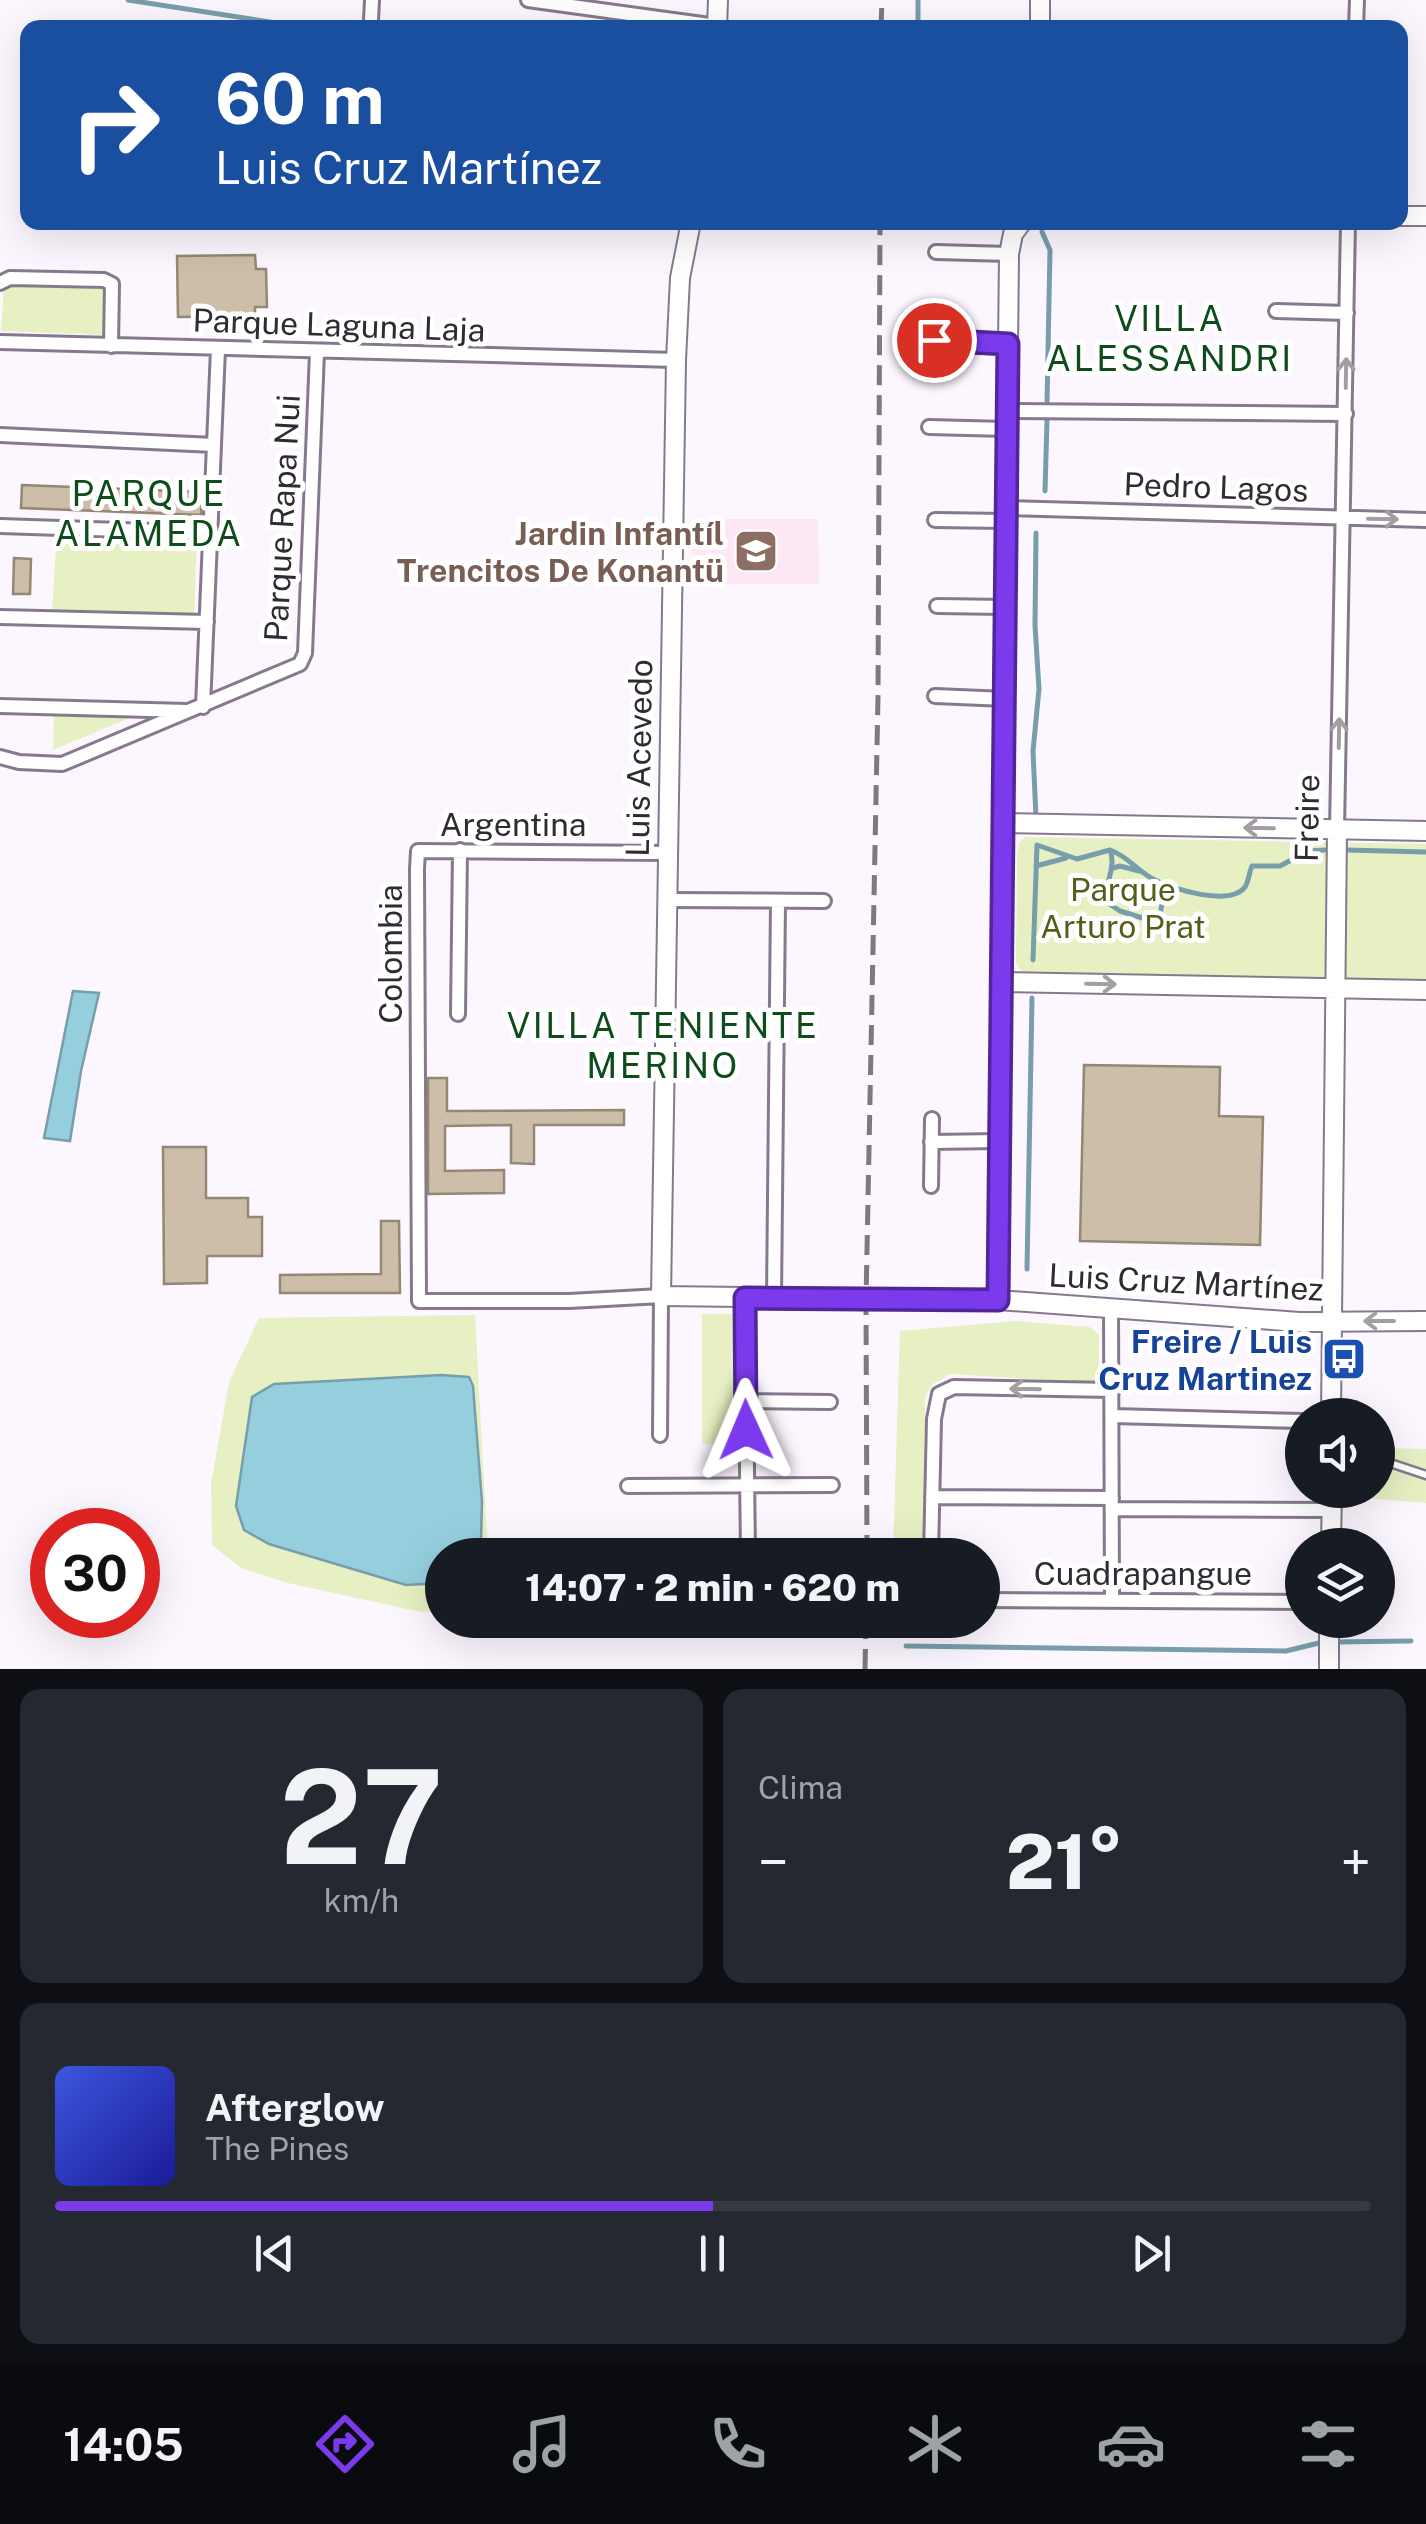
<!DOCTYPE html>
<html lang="es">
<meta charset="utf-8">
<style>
:root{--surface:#171b24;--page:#242831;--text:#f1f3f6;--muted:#9ea1a6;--line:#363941;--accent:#7c3aed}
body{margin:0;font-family:"Public Sans",sans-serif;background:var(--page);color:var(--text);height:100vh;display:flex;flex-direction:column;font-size:38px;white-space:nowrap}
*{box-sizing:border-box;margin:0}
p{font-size:32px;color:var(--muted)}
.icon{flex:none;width:55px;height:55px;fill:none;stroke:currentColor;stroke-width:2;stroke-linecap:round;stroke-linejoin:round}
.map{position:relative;height:1669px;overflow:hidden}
.drawer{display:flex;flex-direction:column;gap:20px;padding:20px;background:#0d0f14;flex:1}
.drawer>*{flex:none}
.top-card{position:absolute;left:20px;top:20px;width:1388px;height:210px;border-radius:20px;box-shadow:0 10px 40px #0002;background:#1a4fa0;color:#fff;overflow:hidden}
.tools{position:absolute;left:1285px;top:1398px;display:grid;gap:20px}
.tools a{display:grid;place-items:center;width:110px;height:110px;border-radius:50%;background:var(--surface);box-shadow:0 10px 40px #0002;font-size:50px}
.speed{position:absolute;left:30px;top:1508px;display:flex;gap:20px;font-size:50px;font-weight:700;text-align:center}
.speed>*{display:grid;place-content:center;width:130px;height:130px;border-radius:50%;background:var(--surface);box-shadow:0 10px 40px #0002;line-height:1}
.speed .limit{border:15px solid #d22;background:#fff;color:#111}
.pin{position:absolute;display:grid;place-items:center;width:85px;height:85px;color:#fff;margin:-42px;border:5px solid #fff;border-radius:50%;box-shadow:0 2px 10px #0007}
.me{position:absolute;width:110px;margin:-55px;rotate:359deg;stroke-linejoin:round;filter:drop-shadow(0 0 8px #0008)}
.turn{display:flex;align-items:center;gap:35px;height:210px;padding:0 30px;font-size:45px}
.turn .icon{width:130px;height:130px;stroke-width:2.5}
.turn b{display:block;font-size:70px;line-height:85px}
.big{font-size:75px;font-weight:800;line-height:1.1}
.drawer .card{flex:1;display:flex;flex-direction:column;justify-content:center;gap:15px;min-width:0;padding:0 35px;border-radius:20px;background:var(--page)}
.drawer .dial{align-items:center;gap:0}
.dial b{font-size:130px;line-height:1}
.song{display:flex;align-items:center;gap:30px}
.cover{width:120px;height:120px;border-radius:15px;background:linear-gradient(135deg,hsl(230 70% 55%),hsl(240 70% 35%))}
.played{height:10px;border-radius:5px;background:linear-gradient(90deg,var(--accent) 50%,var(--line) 50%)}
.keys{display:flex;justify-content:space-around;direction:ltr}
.heat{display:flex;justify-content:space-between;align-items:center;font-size:55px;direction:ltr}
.drawer .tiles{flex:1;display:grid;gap:20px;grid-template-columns:1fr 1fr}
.card:last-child{grid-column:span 2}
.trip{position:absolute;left:425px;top:1538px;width:575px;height:100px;border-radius:50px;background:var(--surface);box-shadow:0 10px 40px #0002;font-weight:800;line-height:100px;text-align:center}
.menu{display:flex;height:160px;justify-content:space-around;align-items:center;background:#090b0e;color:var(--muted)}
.menu .icon{width:70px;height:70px}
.menu .selected{color:var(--accent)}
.menu b{font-size:45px;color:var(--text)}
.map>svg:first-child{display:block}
.education{fill:#fee7f4}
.green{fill:#e7f0c3}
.water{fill:#95cfde;stroke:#779eaa;stroke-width:2.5}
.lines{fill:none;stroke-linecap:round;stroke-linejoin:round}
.stream{stroke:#779eaa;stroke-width:5}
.building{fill:#ccbea9;stroke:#948773;stroke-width:2.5}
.lane-casing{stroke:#87798c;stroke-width:11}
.street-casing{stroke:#87798c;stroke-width:18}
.secondary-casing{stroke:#87798c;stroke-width:22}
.lane{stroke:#fff;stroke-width:6}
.street{stroke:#fff;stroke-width:12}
.secondary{stroke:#fff;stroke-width:18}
.rail{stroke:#7e7880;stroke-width:5;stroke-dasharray:20 10;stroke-linecap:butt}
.oneway{stroke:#a29fa3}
.route-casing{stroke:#51269a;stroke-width:25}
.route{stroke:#7c3aed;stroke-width:18}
.labels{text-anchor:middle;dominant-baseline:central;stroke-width:10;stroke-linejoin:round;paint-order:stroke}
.street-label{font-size:32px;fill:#302a32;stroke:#fff}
.education-label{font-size:32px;font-weight:bold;fill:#785e54;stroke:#fff;text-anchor:end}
.park-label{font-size:32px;fill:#545e18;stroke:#fff}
.transit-label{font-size:32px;font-weight:bold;fill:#164399;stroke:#fff;text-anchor:end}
.neighbourhood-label{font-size:35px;letter-spacing:2.5px;fill:#0e4c1b;stroke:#fff}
</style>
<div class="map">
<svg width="1426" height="1669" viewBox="0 0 1426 1669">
<rect width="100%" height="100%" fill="#fcf6fe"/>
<path class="education" d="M 693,519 L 818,519 L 819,584 L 692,584 Z"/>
<path class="green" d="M 11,285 L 108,289 L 109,335 L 1,331 L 4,287 Z
M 57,533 L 197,537 L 194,617 L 52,612 Z
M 54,713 L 134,716 L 53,750 Z
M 1025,837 L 1426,844 L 1426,982 L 1024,975 L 1016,963 L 1017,855 L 1019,843 Z
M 702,1314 L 735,1314 L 739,1319 L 739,1444 L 702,1444 Z
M 475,1315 L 488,1555 L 473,1555 L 481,1540 L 441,1375 L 274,1384 L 252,1397 L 406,1585 L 442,1583 L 442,1611 L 421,1612 L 288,1583 L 241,1568 L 212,1545 L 211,1484 L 229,1382 L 259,1318 Z
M 1016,1321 L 1090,1327 L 1099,1335 L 1099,1374 L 1094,1383 L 950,1374 L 933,1384 L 925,1397 L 923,1555 L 893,1555 L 900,1331 Z
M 1378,1448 L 1426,1449 L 1426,1503 L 1356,1497 L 1355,1490 L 1378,1490 Z"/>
<path class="water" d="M 73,991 L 99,993 L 81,1071 L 70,1141 L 44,1138 Z
M 441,1375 L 469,1377 L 473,1386 L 482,1502 L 481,1541 L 473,1555 L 442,1555 L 442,1583 L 406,1585 L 269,1544 L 244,1530 L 236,1506 L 252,1397 L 274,1384 Z"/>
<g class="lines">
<path class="stream" d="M 128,0 L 309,28
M 918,28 L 918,0
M 1042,232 L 1050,250 L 1047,402
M 1045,491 L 1047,420
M 1036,533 L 1035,625 L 1039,689 L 1033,751 L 1036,818
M 1110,850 C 1117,869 1103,883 1108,903 L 1120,911 L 1152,921 L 1160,914 L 1166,884
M 1346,850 L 1426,852
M 1036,866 L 1066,858
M 1113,868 L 1120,866 L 1139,871
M 1033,960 L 1037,845 L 1077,859 L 1110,850 C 1128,856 1138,872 1155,880 C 1172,889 1230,907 1245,887 C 1249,881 1249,872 1252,866 L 1280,866 L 1308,851 L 1325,850
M 1027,1269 L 1032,998
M 1334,1642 L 1411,1641
M 906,1646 L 1286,1651 L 1323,1642"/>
</g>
<path class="building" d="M 255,255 L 256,269 L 266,269 L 267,307 L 255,307 L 255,316 L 178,317 L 177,256 Z
M 22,485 L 202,492 L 201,515 L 21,508 Z
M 14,558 L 31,559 L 30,594 L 13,594 Z
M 1084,1065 L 1220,1067 L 1219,1116 L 1263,1117 L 1260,1245 L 1080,1241 Z
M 428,1078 L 447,1078 L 447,1111 L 624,1110 L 624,1125 L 534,1125 L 534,1164 L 511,1163 L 511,1125 L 445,1126 L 445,1171 L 504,1170 L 504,1193 L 428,1194 Z
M 163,1147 L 206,1147 L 206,1198 L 248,1198 L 248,1217 L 262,1217 L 262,1256 L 207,1256 L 207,1283 L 164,1284 Z
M 381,1221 L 399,1221 L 400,1293 L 280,1293 L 280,1275 L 381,1274 Z"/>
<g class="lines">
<defs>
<path id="lane" d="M 1378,1459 L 1426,1475"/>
<path id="street" d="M 528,0 L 717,26
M 371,20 L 372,0
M 1356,28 L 1357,0
M 936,252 L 1009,254
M 0,283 L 10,278 L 104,280 L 112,284 L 111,346
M 1276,311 L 1347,313
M 934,341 L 1007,344
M 0,342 L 676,360
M 1006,411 L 1346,414
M 929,427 L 1006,429
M 0,435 L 214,445
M 1005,508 L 1426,520
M 935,520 L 1005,521
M 0,526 L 211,533
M 937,606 L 1005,607
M 0,617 L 207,622
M 935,696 L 1006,699
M 0,706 L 187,711
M 203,707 L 218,349
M 0,757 L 19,762 L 62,764 L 300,664 L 305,653 L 317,352
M 1337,830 L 1348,222
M 667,900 L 824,901
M 458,1014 L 460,850
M 931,1142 L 1000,1141
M 931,1186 L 932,1119
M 745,1298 L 748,1555
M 774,1298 L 778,901
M 1111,1308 L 1112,1601
M 746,1401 L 830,1402
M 1113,1416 L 1302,1421
M 660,1435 L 661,1296 L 569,1301 L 419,1301 L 417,869 L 418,851 L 667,853
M 628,1486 L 832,1485
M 932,1497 L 1112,1498
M 1112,1509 L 1331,1510
M 931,1555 L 934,1419 L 939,1394 L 954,1387 L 1113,1390
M 982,1600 L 1302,1602"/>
<path id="secondary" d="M 717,28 L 718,0
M 1040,28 L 1040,0
M 1400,216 L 1426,216
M 691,222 L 680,278 L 676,360 L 661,1296 L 998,1300 L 1299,1322 L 1426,1321
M 1004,823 L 1426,831
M 1004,982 L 1426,990
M 998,1300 L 1009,254 L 1013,234 L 1022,222
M 1331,1415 L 1337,830
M 1331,1545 L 1332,1490
M 1329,1669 L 1329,1620"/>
</defs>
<use href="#lane" class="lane-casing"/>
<use href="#street" class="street-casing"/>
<use href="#secondary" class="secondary-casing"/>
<use href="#lane" class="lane"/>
<use href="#street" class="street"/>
<use href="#secondary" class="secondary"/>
<path class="rail" d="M 881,28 L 882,0
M 867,1555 L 866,1300 L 878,697 L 880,222
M 865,1669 L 866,1620"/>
</g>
<defs><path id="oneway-shaft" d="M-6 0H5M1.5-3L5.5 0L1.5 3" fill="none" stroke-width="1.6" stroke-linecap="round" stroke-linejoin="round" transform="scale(2.5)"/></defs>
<g class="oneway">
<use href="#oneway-shaft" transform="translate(1346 373) rotate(-89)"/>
<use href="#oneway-shaft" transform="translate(1383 519) rotate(1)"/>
<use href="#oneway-shaft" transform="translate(1339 733) rotate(-89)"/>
<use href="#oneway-shaft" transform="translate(1259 828) rotate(-179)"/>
<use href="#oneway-shaft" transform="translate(1101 984) rotate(1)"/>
<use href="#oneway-shaft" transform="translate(1379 1321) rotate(-180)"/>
<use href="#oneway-shaft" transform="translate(1025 1389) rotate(-179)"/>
</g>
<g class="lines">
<defs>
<path id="route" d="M 746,1430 L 745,1298 L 998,1300 L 1008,344 L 934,340"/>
</defs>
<use href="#route" class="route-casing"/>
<use href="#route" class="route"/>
</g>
<defs>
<symbol id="school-square" viewBox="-11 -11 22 22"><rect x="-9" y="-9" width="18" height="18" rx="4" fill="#8d6e63" stroke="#fff"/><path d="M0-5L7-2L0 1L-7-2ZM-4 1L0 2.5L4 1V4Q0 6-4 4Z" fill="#fff"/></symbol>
<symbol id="bus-square" viewBox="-11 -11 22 22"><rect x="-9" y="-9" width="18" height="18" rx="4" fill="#1a4fb4" stroke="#fff"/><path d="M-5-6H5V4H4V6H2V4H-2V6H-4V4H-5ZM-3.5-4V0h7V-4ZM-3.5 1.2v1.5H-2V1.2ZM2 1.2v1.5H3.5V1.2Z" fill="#fff"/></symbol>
</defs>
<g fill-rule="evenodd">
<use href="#school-square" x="731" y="526" width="50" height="50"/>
<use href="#bus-square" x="1319" y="1334" width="50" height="50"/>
</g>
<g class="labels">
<g class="street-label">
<text transform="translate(339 325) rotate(2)">Parque Laguna Laja</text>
<text transform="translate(1216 487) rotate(2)">Pedro Lagos</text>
<text transform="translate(282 518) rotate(-87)">Parque Rapa Nui</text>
<text transform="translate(639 758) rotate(-89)">Luis Acevedo</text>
<text transform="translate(1307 818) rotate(-89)">Freire</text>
<text x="513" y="824">Argentina</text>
<text transform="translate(390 954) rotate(-90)">Colombia</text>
<text transform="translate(1186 1282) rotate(3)">Luis Cruz Martínez</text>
<text x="1143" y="1573">Cuadrapangue</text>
</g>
<g class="education-label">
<text x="724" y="533">Jardin Infantíl<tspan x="724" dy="37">Trencitos De Konantü</tspan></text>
</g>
<g class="park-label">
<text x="1123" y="889">Parque<tspan x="1123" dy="37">Arturo Prat</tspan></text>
</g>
<g class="transit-label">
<text x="1312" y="1341">Freire / Luis<tspan x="1312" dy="37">Cruz Martinez</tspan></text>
</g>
<g class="neighbourhood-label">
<text x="1170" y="318">VILLA<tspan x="1170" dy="40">ALESSANDRI</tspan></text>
<text x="149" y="493">PARQUE<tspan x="149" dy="40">ALAMEDA</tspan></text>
<text x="663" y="1025">VILLA TENIENTE<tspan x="663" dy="40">MERINO</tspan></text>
</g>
</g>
</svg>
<div class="tools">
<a><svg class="icon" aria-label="sound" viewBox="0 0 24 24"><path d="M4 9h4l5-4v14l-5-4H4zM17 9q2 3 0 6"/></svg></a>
<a><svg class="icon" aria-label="layers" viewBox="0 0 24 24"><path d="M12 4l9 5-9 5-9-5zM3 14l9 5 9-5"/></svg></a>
</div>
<div class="speed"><div class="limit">30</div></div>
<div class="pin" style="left:934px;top:340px;background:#d93025"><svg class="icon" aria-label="arrive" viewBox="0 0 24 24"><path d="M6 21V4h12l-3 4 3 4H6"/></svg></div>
<svg class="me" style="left:746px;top:1430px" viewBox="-20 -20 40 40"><path d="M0-17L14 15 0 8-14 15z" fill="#7c3aed" stroke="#fff" stroke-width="4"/></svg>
<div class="trip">14:07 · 2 min · 620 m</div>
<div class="top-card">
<div class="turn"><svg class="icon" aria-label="right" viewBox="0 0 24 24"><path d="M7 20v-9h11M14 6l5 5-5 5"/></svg><div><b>60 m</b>Luis Cruz Martínez</div></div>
</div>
</div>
<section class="drawer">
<div class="tiles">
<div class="card dial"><b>27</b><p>km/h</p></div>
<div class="card"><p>Clima</p>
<div class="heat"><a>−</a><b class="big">21°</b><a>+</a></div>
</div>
<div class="card">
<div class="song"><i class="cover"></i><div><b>Afterglow</b><p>The Pines</p></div></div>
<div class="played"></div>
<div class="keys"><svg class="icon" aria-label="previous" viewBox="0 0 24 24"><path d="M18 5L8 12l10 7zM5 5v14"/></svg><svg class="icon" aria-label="pause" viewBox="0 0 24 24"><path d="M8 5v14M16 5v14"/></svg><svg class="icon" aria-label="next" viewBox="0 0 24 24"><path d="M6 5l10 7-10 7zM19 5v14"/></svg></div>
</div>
</div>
</section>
<nav class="menu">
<b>14:05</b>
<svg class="icon selected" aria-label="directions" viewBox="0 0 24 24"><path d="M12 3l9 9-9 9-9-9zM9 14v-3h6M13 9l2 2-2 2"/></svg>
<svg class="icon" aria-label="music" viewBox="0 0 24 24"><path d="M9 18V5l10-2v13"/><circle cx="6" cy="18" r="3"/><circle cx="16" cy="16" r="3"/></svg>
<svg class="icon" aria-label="phone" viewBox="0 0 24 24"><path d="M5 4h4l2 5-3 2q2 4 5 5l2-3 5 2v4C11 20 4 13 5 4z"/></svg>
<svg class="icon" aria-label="climate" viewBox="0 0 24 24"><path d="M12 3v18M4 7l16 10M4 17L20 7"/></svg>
<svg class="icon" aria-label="car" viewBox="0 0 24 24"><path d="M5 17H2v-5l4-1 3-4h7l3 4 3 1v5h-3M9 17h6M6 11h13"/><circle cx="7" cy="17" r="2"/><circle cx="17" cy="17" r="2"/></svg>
<svg class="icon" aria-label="filters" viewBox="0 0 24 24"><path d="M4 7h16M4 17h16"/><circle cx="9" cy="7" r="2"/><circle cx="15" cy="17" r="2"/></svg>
</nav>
